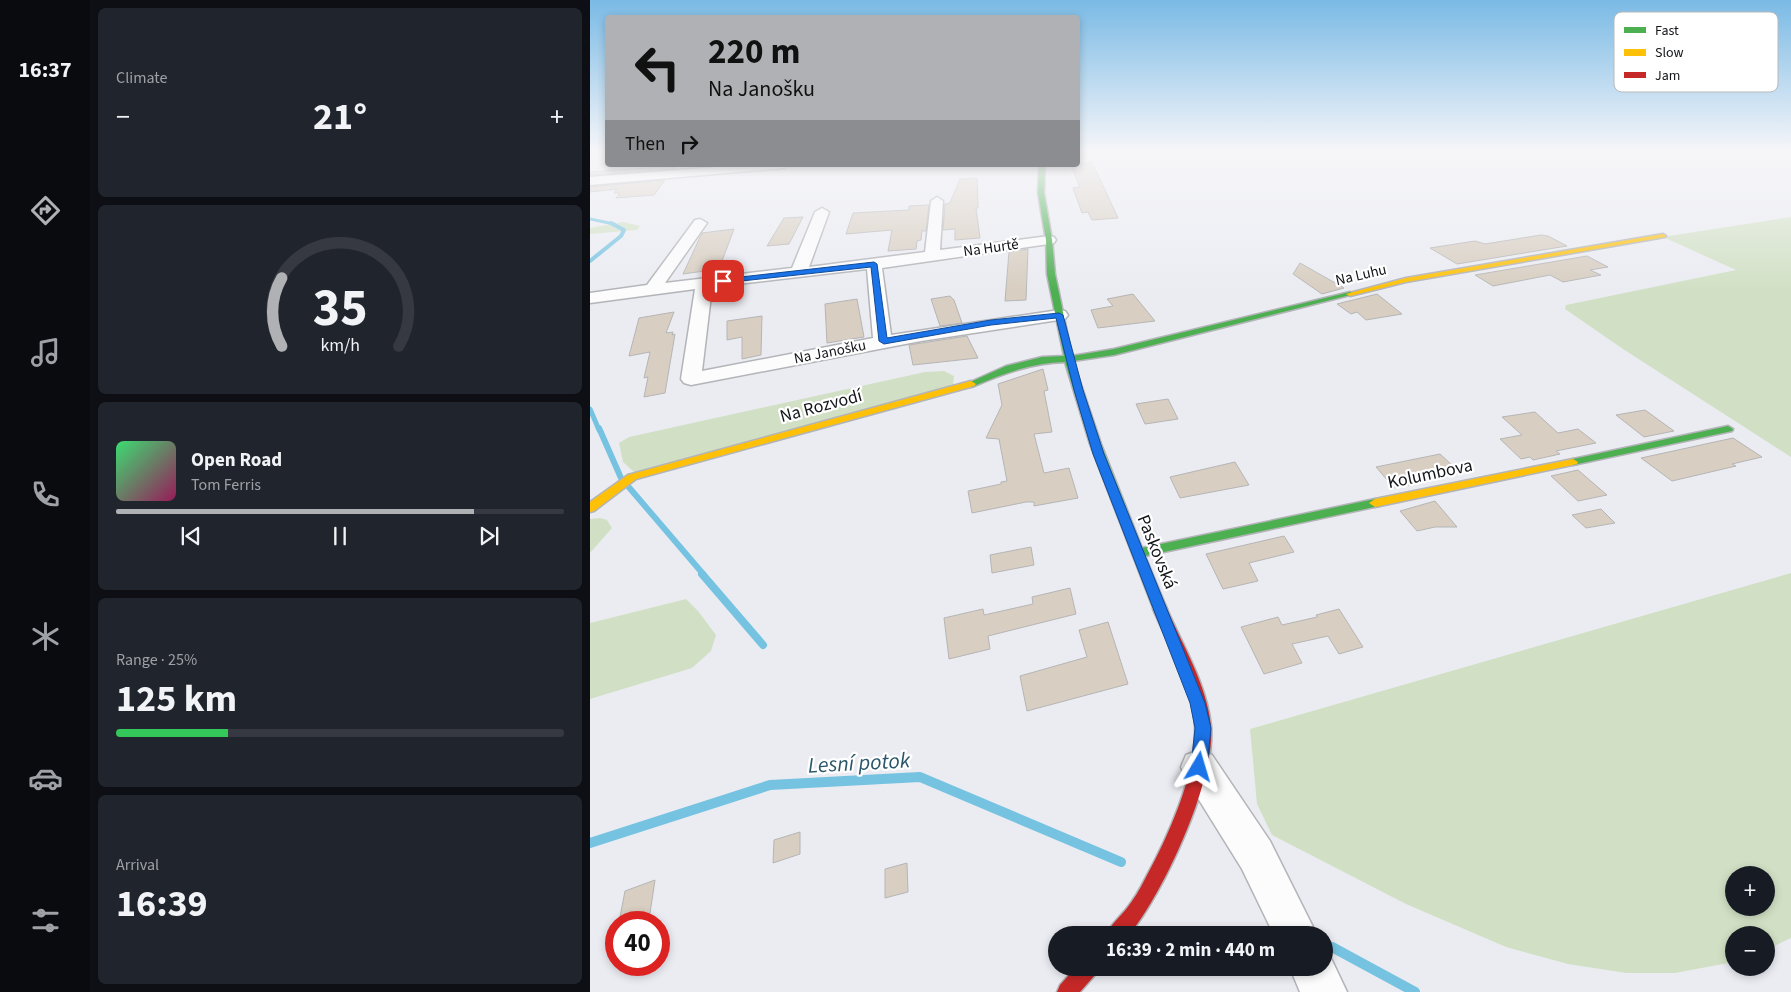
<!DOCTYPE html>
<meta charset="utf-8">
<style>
:root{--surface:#171b24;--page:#20242c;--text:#f1f3f6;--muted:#9ea1a6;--line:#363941;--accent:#afb1b5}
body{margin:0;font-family:"Source Sans 3",sans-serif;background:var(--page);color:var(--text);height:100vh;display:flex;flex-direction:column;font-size:19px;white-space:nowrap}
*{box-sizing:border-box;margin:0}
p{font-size:16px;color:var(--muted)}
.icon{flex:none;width:28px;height:28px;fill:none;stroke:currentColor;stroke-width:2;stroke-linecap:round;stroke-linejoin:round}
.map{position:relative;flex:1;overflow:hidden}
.panel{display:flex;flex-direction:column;gap:8px;padding:8px;background:#0d0f14;width:500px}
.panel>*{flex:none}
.guide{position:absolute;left:15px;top:15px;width:475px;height:152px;border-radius:5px;box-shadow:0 2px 8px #0003;background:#afb1b5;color:#111;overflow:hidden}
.fabs{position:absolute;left:1135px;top:866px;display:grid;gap:10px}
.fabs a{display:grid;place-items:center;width:50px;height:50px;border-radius:50%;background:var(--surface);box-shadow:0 2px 8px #0003;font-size:25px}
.speed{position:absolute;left:15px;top:911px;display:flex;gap:10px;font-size:25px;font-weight:700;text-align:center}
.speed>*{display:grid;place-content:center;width:65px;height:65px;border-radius:50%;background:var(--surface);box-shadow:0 2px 8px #0003;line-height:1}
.speed .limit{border:8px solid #d22;background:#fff;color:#111}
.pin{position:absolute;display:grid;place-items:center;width:42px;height:42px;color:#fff;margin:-21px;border-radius:10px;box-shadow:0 2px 8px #0006}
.me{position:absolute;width:55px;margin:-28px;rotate:7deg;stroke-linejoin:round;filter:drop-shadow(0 0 4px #0008)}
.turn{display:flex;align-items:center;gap:18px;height:105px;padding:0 20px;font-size:22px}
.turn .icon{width:65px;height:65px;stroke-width:2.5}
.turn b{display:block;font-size:35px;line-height:42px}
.then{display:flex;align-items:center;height:48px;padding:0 20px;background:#0003;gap:10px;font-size:19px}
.big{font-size:38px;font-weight:700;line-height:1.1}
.panel .tile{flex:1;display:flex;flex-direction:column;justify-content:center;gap:8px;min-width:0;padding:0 18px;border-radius:8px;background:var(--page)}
.panel .dial{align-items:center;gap:0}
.dial svg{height:130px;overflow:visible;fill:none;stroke:var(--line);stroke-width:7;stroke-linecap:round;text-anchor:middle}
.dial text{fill:var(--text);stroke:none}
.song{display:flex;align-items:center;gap:15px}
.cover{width:60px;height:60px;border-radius:8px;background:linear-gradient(135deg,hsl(140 70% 55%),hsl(330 70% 35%))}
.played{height:5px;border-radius:2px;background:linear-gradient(90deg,var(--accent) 80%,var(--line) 80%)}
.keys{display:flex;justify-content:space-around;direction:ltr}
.heat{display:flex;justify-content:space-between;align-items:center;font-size:28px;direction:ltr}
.charge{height:8px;border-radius:4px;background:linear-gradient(90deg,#34c759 25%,var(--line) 0)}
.trip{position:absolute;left:458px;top:926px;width:285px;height:50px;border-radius:25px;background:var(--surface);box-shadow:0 2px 8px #0003;font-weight:700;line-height:50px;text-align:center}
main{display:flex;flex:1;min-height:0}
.menu{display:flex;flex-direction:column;width:90px;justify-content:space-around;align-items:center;background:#090b0e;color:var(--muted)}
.menu .icon{width:35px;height:35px}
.menu .active{color:var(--accent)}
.menu b{font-size:22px;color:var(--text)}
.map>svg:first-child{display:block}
.green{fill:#d1e0c4;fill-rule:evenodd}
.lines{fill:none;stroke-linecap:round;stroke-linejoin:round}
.stream-far5{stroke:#75c3e1;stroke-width:3}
.stream-far4{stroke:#75c3e1;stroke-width:4}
.stream-far3{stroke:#75c3e1;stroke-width:5}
.stream-far2{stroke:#75c3e1;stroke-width:6}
.stream-far1{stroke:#75c3e1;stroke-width:8}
.stream{stroke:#75c3e1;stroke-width:10}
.building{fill:#d8cec1;stroke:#b6b5b6}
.street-casing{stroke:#b3b4b8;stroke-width:3}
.fast-casing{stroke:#b3b4b8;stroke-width:3}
.slow-casing{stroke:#b3b4b8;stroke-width:3}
.jam-casing{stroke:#b3b4b8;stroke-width:3}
.street{fill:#fcfcfd;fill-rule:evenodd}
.fast{fill:#4caf50;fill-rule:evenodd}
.slow{fill:#ffc107;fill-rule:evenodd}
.jam{fill:#c62828;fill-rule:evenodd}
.route{fill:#1a73e8;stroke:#114b97}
.labels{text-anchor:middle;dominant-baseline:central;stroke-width:4.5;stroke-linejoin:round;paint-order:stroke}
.far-street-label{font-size:15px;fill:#141519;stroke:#fff}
.street-label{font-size:18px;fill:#141519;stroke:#fff}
.near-water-label{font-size:22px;font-style:italic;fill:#295668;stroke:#fff}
.key{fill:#fff;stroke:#b8b9ba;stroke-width:1}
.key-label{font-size:14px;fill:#141519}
</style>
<main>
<nav class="menu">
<b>16:37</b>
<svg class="icon active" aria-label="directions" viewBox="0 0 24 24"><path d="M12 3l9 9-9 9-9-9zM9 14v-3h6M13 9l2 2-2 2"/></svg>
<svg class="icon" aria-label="music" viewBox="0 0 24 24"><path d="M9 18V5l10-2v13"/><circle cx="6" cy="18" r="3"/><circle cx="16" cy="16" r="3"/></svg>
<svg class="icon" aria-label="phone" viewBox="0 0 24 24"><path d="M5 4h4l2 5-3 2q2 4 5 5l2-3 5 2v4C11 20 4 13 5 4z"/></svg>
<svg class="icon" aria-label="climate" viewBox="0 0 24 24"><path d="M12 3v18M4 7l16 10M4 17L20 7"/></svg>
<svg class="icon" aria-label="car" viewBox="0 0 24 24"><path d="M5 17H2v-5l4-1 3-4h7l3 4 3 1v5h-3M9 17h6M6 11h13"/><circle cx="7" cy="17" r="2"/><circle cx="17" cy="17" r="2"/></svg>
<svg class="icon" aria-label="filters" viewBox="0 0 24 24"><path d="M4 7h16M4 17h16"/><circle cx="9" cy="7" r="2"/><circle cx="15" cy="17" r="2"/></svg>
</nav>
<section class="panel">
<div class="tile"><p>Climate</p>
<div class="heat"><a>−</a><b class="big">21°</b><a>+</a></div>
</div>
<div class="tile dial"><svg viewBox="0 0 100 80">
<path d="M14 69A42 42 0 1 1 86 69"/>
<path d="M14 69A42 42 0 0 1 14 27" stroke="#afb1b5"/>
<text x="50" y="56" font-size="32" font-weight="700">35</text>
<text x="50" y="72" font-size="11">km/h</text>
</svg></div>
<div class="tile">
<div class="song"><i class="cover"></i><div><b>Open Road</b><p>Tom Ferris</p></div></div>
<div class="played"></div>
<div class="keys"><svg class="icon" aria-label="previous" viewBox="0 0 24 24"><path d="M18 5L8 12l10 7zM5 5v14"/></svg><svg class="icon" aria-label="pause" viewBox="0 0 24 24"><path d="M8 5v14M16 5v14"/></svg><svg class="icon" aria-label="next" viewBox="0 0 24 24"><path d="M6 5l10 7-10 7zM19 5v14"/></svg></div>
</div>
<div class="tile"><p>Range · 25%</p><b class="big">125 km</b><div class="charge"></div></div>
<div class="tile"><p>Arrival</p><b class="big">16:39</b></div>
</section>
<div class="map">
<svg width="1201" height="992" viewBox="0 0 1201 992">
<rect width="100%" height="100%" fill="#ebecf2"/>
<path class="green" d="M 1201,217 L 1201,457 L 1033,349 L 975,309 L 976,305 L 1146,270 L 1073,237 Z
M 33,222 L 50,226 L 47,230 L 0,234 L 0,228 Z
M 354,371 L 364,376 L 363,387 L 44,472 L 33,462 L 29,443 L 39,437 L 335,372 Z
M 10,518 L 17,520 L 22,528 L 0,553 L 0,519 Z
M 1201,573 L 1201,938 L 1176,950 L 1176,935 L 1144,935 L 1144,962 L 1085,973 L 1036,973 L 978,964 L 916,947 L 816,904 L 682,835 L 667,804 L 660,729 ZM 1144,875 L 1176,875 L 1176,908 L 1144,908 Z
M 96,599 L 108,611 L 126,635 L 121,651 L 102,668 L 0,699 L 0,623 Z"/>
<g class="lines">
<path class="stream-far5" d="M 0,219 L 24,224"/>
<path class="stream-far4" d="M 0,261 L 31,236 L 34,230 L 21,223"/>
<path class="stream-far3" d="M 0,409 L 9,430"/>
<path class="stream-far2" d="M 9,428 L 31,478 L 114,575"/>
<path class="stream-far1" d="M 112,574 L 173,645"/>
<path class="stream" d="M 0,843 L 180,785 L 330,777 L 531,862
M 742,947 L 825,992"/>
</g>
<path class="building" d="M 502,162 L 528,218 L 502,220 L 498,212 L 492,213 L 483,188 L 490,187 L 481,165 Z
M 86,166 L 83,169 L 0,175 L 0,172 Z
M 387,178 L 388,208 L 386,208 L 390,238 L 365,240 L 365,229 L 353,230 L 355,204 L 360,203 L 370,179 Z
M 75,180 L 64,195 L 26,198 L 30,193 L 24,193 L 27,189 L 0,192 L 0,187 Z
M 339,205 L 336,231 L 332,231 L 331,240 L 327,241 L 326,249 L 298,251 L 302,230 L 256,234 L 263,213 L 319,210 L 319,206 Z
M 213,217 L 199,244 L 177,246 L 194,218 Z
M 144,229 L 129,269 L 93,274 L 112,233 Z
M 951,235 L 958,236 L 977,246 L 867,264 L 840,248 L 885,241 L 895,244 Z
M 438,249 L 436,300 L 415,301 L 419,252 Z
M 997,256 L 1018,267 L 1000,270 L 1011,275 L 973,282 L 960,275 L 903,286 L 885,275 Z
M 710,263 L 754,288 L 732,294 L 703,274 Z
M 543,294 L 565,321 L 508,328 L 501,310 L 523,306 L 517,299 Z
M 787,294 L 812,314 L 776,320 L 767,312 L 761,314 L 747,304 Z
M 360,296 L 364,300 L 372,323 L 350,326 L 341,299 Z
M 267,299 L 274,337 L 237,343 L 235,304 Z
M 84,312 L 76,333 L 83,332 L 82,335 L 85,334 L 75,393 L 54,397 L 58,377 L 54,378 L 60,352 L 39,356 L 49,318 Z
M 172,316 L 171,355 L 152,359 L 152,337 L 137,340 L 137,321 Z
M 377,336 L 388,358 L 323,365 L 319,345 Z
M 453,369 L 458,390 L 454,391 L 462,432 L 444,434 L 454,473 L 479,468 L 488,498 L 444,506 L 444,502 L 436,502 L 382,513 L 378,491 L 411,484 L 411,482 L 417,481 L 409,439 L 396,438 L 412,405 L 408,384 Z
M 578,399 L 588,419 L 555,424 L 546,404 Z
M 1055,410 L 1084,431 L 1054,437 L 1026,415 Z
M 945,412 L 968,433 L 988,429 L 1006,443 L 966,451 L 970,454 L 943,460 L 940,457 L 931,459 L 910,439 L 932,435 L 912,417 Z
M 1143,438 L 1172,457 L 1142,464 L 1146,466 L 1082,481 L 1051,458 Z
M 850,454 L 864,467 L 824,477 L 829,483 L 804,488 L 786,467 Z
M 645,462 L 659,485 L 590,498 L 580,477 Z
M 988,470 L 1017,495 L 988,501 L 961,476 Z
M 845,501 L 867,527 L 845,527 L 827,531 L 810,511 Z
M 1011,509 L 1025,523 L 996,528 L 982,515 Z
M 694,536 L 704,552 L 659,563 L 668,581 L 633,589 L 616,554 Z
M 441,547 L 444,565 L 402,573 L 400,555 Z
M 480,588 L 486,614 L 398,636 L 400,649 L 359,659 L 354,618 L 393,609 L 394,615 L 443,604 L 442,597 Z
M 749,609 L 773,647 L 749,654 L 738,636 L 702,644 L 712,663 L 674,674 L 651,627 L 688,617 L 692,625 L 727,617 L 726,615 Z
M 518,622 L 538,684 L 437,711 L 430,676 L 497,657 L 489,630 Z
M 210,832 L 210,854 L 183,863 L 184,840 Z
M 317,863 L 318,892 L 295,898 L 295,869 Z
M 65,880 L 60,913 L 29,922 L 35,891 Z"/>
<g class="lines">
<defs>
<path id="street" d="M 152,165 L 200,165 L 194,168 L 0,185 L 0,177 Z
M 347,197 L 353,201 L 350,250 L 459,236 L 464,237 L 466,240 L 464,243 L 459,244 L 292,268 L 301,335 L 469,310 L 475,311 L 478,315 L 475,319 L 331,341 L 101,385 L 94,383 L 91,379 L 105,289 L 0,303 L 0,293 L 57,285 L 105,220 L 110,219 L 117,223 L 75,283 L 202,268 L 225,212 L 232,208 L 239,212 L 219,267 L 335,252 L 341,201 ZM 277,269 L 283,338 L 112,371 L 122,287 Z
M 609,750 L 622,755 L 680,841 L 727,935 L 684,935 L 652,869 L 596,779 L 591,767 L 596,755 Z
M 734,951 L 738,952 L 757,992 L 710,992 L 700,968 L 734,968 Z"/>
<path id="fast" d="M 449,165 L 455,165 L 454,193 L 462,240 L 465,274 L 482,356 L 524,349 L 760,292 L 764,294 L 524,355 L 483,361 L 511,444 L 552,548 L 785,499 L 791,503 L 789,506 L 555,556 L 577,609 L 575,613 L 570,614 L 565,613 L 500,444 L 475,362 C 442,363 415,373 384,386 L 381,387 L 376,384 L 416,366 L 452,357 L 474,356 L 457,274 L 456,240 L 448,193 Z
M 1138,426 L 1143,429 L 1142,431 L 983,465 L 978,462 L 983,459 Z"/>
<path id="slow" d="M 1073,234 L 1076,236 L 1075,237 L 816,282 L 760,296 L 756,294 L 816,278 Z
M 381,381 L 386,384 L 384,386 L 46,479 L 4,511 L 0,512 L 0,502 L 38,475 Z
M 983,459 L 988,462 L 987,464 L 785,507 L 779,503 L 785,499 Z"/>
<path id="jam" d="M 570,604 L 575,605 L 577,609 C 593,646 617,685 621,726 C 626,780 573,894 539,935 L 516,935 C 521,924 530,917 537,908 C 544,899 550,889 555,879 C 577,839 607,773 605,727 C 604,689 578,644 563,609 L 565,605 Z
M 485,968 L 508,968 L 505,975 L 490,992 L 467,992 L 470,985 Z"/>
</defs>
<use href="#street" class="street-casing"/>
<use href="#fast" class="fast-casing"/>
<use href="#slow" class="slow-casing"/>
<use href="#jam" class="jam-casing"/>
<use href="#street" class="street"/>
<use href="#fast" class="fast"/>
<use href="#slow" class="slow"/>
<use href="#jam" class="jam"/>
</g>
<linearGradient id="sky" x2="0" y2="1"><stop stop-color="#7abae5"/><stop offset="0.52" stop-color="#f6f6f9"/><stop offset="1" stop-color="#f6f6f9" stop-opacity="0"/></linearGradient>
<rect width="1201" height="291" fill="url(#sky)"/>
<path class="route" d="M 284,262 L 287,264 L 297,338 L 401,320 L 469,313 L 473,315 L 493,390 L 514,454 L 615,703 L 621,728 L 617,767 L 615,772 L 609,774 L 603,772 L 601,767 L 605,728 L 600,703 L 503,454 L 484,390 L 466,318 L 401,325 L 294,344 L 289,341 L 281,267 L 133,283 L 129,281 L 133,279 Z"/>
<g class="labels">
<g class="far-street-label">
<text transform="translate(401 248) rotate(-8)">Na Hurtě</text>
<text transform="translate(771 275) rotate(-13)">Na Luhu</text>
<text transform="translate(240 352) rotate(-11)">Na Janošku</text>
</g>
<g class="street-label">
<text transform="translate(231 406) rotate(-15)">Na Rozvodí</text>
<text transform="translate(840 474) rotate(-12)">Kolumbova</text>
<text transform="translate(567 552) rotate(68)">Paskovská</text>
</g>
<g class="near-water-label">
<text transform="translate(269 763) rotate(-3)">Lesní potok</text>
</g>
</g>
<rect x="1024" y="12" width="164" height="80" rx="8" class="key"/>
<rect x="1034" y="27" width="22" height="6" fill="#4caf50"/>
<rect x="1034" y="49" width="22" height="7" fill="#ffc107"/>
<rect x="1034" y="72" width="22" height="6" fill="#c62828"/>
<g class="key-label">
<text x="1065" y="35">Fast</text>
<text x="1065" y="57">Slow</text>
<text x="1065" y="80">Jam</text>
</g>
</svg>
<div class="fabs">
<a>+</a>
<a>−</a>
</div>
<div class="speed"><div class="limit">40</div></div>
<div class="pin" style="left:133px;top:281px;background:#d93025"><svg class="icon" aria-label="arrive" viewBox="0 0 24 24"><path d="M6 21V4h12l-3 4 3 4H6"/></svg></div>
<svg class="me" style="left:609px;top:767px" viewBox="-20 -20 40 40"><path d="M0-17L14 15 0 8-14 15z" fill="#1a73e8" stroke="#fff" stroke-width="4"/></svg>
<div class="trip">16:39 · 2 min · 440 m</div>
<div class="guide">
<div class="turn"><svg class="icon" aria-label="left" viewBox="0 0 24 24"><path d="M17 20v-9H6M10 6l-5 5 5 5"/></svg><div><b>220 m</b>Na Janošku</div></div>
<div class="then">Then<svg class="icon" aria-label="right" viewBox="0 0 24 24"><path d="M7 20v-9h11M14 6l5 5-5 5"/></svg></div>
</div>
</div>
</main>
